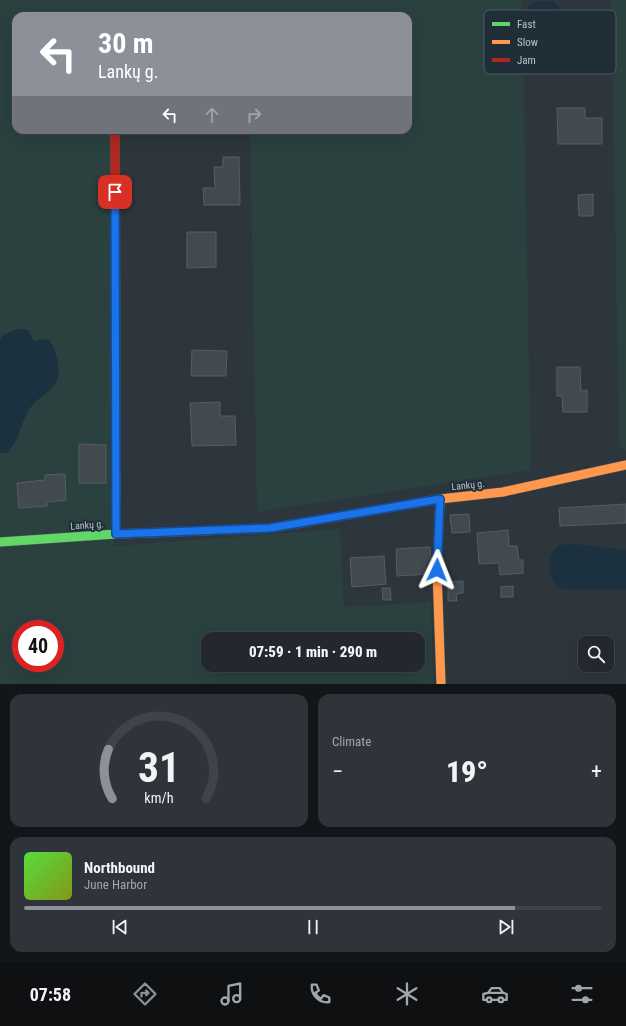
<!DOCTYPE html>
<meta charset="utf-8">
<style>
:root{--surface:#22282d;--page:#2e3439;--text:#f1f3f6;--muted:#a2a6aa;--line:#3f4449;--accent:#8c9099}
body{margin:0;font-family:"Roboto Condensed",sans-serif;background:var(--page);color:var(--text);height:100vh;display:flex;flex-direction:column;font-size:15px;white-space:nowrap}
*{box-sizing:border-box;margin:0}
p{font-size:13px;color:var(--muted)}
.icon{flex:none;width:22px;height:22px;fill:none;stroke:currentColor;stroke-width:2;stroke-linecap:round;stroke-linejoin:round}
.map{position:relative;height:684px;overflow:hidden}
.drawer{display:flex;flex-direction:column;gap:10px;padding:10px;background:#131619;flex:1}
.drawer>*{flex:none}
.guide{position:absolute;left:12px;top:12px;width:400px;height:122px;border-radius:12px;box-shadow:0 4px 16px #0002,0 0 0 1px var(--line);background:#8c9099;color:#fff;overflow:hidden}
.fabs{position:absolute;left:578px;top:636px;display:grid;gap:8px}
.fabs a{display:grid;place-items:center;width:36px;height:36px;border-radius:8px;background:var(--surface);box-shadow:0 4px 16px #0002,0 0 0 1px var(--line);font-size:20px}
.speed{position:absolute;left:12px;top:620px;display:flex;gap:8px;font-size:20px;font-weight:700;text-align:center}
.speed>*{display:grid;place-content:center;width:52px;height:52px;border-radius:50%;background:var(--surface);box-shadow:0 4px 16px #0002,0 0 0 1px var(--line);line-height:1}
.speed .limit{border:6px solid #d22;background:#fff;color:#111}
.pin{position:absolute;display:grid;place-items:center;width:34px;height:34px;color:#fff;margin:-17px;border-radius:8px;box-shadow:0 2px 6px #0006}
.me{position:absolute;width:44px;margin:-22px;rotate:2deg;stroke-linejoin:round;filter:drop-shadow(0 0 3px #0008)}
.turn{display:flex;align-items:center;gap:14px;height:84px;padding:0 20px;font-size:18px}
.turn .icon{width:52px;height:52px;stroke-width:2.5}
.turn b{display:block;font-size:28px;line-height:34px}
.lanes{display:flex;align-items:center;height:38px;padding:0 20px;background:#0003;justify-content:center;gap:20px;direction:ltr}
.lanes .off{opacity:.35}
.big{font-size:30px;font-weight:800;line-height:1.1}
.drawer .card{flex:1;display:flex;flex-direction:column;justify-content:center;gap:6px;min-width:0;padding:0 14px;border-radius:12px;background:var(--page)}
.drawer .dial{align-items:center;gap:0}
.dial svg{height:104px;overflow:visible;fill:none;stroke:var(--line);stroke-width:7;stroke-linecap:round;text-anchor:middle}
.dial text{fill:var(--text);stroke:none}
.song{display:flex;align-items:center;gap:12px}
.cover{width:48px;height:48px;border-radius:6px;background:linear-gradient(135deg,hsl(110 70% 55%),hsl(70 70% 35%))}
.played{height:4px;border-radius:2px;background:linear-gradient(90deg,var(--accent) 85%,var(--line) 85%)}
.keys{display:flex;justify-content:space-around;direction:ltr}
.heat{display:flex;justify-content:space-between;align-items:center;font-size:22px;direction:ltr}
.drawer .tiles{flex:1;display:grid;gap:10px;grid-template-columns:1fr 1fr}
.card:last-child{grid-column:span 2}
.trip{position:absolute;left:201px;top:632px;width:224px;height:40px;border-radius:12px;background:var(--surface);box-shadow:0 4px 16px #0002,0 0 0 1px var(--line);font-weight:800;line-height:40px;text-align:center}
.tabs{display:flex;height:64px;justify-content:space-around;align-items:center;background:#0e1012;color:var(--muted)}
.tabs .icon{width:28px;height:28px}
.tabs .current{color:var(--accent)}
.tabs b{font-size:18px;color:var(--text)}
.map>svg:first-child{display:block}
.green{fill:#2a4140;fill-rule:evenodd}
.water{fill:#1c3140}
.building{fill:#424a50;stroke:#555e63}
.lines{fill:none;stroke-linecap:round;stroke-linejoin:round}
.fast-casing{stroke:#4b5358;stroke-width:10}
.slow-casing{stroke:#4b5358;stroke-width:10}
.jam-casing{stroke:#4b5358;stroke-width:10}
.fast{stroke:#63d668;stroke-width:9}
.slow{stroke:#ff974d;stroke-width:9}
.jam{stroke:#b3261e;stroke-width:9}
.route-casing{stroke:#114b97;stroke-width:10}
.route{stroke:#1a73e8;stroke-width:7}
.labels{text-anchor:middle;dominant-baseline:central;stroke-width:4;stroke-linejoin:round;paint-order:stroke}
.street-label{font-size:10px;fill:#b8c3cb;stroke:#202e37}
.key{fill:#202e37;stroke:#4e5b63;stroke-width:1}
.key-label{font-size:11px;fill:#b8c3cb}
</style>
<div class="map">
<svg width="626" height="684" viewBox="0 0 626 684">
<rect width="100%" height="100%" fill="#2d363c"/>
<path class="green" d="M 0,0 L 522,0 L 531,470 L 257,512 L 250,130 L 408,130 L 408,16 L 16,16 L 16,130 L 115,130 L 114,546 L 340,529 L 344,607 L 431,602 L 433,684 L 0,684 ZM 21,629 L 55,629 L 55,663 L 21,663 ZM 208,639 L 418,639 L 418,665 L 208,665 Z
M 611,0 L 626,0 L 626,451 L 621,448 L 619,441 Z"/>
<path class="water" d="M 538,1 L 554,2 L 558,6 L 560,13 L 562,63 C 554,73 533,73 529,60 L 527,11 L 530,5 Z
M 17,329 L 28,330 L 34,341 L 48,339 C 53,345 55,350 57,358 C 65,391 43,389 28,411 C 23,420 21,430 16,440 C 14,444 10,449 8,453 L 0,453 L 0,339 L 3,335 Z
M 574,544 L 626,550 L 626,589 L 561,589 C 547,583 545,553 559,546 C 563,544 569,544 574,544 Z"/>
<path class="building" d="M 557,108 L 585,108 L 585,118 L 602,118 L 602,144 L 558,144 Z
M 223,157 L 239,157 L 240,205 L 204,205 L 203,188 L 215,188 L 214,167 L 223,167 Z
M 593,194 L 593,216 L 579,216 L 578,195 Z
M 187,232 L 216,232 L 216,267 L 187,268 Z
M 192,350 L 227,351 L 226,376 L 191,376 Z
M 557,367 L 580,367 L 581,391 L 587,390 L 587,412 L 563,412 L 562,396 L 557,396 Z
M 220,402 L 220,416 L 235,416 L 236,445 L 192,446 L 190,403 Z
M 79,444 L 106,445 L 106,483 L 79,483 Z
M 65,474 L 66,500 L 47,502 L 47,506 L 19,508 L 17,483 L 45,480 L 45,475 Z
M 626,504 L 626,523 L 560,526 L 559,508 Z
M 469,514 L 470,532 L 452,533 L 450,515 Z
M 508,530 L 509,546 L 517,546 L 519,560 L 523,560 L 523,573 L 500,575 L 499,563 L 479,564 L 477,533 Z
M 430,547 L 432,574 L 397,576 L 396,549 Z
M 384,556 L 386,584 L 352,587 L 350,558 Z
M 463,581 L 463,593 L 456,594 L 457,601 L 448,601 L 448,582 Z
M 513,586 L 513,597 L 501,597 L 501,587 Z
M 382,588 L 390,588 L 391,600 L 383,600 Z
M 598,641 L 598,643 L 586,643 L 586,642 Z"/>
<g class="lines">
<defs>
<path id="fast" d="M 116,470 L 116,534
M 0,542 L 116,534 L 173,532"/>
<path id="slow" d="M 440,499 L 437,570 L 441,684
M 411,504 L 440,499 L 503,492 L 626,465"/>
<path id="jam" d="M 115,130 L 116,470
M 173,532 L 271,528 L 411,504"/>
</defs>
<use href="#fast" class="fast-casing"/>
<use href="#slow" class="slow-casing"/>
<use href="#jam" class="jam-casing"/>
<use href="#fast" class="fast"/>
<use href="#slow" class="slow"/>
<use href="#jam" class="jam"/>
</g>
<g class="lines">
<defs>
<path id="route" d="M 115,192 L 116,534 L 270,528 L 440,499 L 437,570"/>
</defs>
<use href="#route" class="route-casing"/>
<use href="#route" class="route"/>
</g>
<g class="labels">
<g class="street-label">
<text transform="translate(468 485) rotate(-6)">Lankų g.</text>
<text transform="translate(87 525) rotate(-4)">Lankų g.</text>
</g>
</g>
<rect x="484" y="10" width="132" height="64" rx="6" class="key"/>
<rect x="492" y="22" width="18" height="4" fill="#63d668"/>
<rect x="492" y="40" width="18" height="4" fill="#ff974d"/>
<rect x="492" y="58" width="18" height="4" fill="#b3261e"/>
<g class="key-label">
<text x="517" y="28">Fast</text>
<text x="517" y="46">Slow</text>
<text x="517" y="64">Jam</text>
</g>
</svg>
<div class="fabs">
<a><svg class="icon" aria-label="search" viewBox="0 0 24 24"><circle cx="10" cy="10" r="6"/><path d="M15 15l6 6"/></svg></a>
</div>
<div class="speed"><div class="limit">40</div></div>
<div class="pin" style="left:115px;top:192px;background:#d93025"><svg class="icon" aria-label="arrive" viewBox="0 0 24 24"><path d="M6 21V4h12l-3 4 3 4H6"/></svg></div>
<svg class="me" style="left:437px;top:570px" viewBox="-20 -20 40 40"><path d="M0-17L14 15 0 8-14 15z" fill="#1a73e8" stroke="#fff" stroke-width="4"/></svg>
<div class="trip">07:59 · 1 min · 290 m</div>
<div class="guide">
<div class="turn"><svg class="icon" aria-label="left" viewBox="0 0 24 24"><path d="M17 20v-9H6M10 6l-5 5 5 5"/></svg><div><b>30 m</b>Lankų g.</div></div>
<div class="lanes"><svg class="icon" aria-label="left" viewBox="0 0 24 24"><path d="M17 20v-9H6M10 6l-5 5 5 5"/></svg><svg class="icon off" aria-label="ahead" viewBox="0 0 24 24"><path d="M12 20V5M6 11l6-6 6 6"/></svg><svg class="icon off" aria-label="right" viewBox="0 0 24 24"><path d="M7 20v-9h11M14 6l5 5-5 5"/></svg></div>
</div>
</div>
<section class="drawer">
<div class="tiles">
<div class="card dial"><svg viewBox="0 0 100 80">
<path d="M14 69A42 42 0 1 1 86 69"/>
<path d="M14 69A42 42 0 0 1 11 31" stroke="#8c9099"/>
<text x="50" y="56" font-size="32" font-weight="700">31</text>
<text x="50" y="72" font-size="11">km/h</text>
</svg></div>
<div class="card"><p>Climate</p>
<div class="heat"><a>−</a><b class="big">19°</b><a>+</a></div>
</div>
<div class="card">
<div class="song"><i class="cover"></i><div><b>Northbound</b><p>June Harbor</p></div></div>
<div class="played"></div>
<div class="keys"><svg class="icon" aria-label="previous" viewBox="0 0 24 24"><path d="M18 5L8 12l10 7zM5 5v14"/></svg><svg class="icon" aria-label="pause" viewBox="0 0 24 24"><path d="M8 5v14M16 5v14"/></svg><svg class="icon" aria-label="next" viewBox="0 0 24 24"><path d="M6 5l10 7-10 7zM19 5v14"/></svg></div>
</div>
</div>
</section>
<nav class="tabs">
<b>07:58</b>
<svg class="icon current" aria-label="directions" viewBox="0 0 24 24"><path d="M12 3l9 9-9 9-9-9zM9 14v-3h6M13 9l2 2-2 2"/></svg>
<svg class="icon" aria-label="music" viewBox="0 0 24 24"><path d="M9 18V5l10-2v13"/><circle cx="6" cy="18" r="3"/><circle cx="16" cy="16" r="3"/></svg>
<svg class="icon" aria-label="phone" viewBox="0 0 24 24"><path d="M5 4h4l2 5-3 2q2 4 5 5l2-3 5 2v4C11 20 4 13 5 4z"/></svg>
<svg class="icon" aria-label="climate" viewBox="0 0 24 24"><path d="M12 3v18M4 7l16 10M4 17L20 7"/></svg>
<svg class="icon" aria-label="car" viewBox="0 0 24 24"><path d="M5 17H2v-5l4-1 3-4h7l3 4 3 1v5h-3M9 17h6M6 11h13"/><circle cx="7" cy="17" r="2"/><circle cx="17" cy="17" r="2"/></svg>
<svg class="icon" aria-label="filters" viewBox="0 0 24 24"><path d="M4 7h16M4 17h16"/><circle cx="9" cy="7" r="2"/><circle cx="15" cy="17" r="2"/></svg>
</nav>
